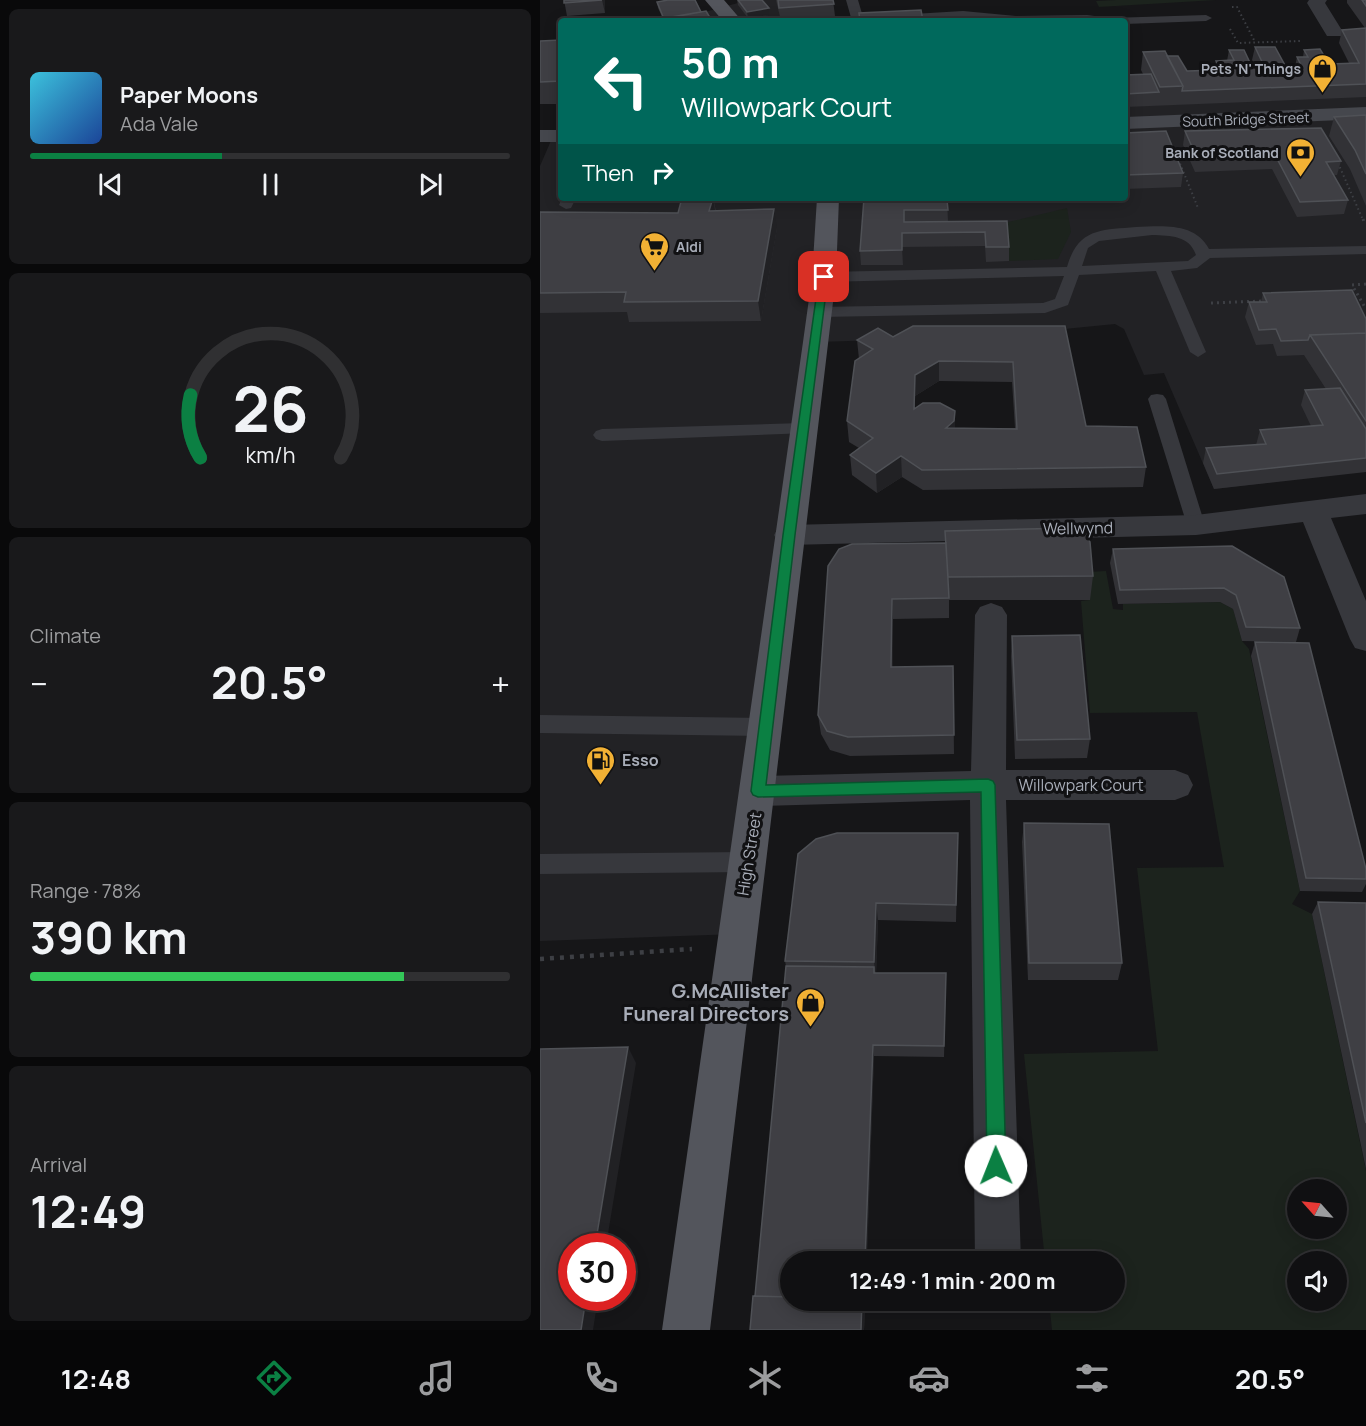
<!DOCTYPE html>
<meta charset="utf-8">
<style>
:root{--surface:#101012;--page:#19191b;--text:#f1f3f6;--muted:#9c9d9f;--line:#303032;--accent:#0b8043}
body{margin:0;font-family:Manrope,sans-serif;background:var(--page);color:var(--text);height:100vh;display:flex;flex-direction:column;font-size:22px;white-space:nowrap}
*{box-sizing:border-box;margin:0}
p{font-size:20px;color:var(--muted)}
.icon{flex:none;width:33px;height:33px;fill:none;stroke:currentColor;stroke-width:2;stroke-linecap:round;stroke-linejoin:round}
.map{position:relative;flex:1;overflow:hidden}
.details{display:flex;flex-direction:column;gap:9px;padding:9px;background:#09090a;width:540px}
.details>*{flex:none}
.top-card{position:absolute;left:18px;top:18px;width:570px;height:183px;border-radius:6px;box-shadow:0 3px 15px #0003,0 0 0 2px var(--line);background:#00695c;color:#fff;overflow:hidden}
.needle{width:39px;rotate:297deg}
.fabs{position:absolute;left:747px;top:1179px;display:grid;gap:12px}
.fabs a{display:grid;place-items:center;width:60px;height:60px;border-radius:50%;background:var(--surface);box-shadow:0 3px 15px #0003,0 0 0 2px var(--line);font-size:30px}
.speed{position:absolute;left:18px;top:1233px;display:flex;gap:12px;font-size:30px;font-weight:700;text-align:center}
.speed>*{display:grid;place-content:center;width:78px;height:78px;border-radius:50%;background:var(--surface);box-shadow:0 3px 15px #0003,0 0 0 2px var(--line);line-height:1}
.speed .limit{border:9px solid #d22;background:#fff;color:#111}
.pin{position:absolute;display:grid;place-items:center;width:51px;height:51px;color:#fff;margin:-26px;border-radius:12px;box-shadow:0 3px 9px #0006}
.me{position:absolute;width:66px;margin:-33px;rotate:359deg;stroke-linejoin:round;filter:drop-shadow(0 0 4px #0008)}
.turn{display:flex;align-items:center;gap:21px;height:126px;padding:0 24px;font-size:27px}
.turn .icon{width:78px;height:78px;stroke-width:2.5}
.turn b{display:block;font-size:42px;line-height:51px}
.then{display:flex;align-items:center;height:57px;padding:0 24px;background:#0003;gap:12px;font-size:22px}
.big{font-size:45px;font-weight:700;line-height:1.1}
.details .widget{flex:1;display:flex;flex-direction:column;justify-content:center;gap:9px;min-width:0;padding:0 21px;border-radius:9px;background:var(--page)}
.details .dial{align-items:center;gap:0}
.dial svg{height:156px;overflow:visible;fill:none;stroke:var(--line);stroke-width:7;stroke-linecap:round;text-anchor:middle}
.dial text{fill:var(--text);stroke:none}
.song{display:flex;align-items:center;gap:18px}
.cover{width:72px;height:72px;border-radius:9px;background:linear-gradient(135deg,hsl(190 70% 55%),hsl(220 70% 35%))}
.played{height:6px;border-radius:3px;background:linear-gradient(90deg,var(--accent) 40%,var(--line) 40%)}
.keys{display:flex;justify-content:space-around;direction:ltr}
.heat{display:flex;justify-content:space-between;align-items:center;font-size:33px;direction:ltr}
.charge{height:9px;border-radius:4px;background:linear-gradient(90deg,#34c759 78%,var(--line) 0)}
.trip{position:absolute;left:240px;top:1251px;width:345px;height:60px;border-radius:30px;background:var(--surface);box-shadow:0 3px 15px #0003,0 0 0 2px var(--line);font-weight:700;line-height:60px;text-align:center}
.dock{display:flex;height:96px;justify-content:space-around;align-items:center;background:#060607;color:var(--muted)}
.dock .icon{width:42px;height:42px}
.dock .selected{color:var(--accent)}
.dock b{font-size:27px;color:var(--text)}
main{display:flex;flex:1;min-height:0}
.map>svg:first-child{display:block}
.built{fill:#222225}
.green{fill:#1c231d;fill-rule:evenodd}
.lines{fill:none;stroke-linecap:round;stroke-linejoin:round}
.path-far2{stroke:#3d3f44;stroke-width:2;stroke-dasharray:1.5 3;stroke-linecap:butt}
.path-far1{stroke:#3d3f44;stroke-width:3;stroke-dasharray:2 4;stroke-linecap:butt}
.path{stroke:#3d3f44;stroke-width:4.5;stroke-dasharray:4 6;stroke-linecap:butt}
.service{fill:#37383d;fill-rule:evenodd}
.minor{fill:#37383d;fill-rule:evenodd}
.secondary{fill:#45474d;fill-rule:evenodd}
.primary{fill:#53555c;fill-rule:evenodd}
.wall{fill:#323236;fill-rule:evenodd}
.shaded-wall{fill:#212124}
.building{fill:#3f3f44;stroke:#4f5156;stroke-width:1.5;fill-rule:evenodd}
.route{fill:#0b8043;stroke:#07532c;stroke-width:1.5}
.labels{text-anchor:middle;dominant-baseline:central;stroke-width:6;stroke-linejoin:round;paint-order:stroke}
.far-poi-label{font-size:14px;font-weight:bold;fill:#a8adb8;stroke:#111113;text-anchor:end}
.far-street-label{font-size:14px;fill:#a8adb8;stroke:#111113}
.street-label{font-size:16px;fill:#a8adb8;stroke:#111113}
.poi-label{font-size:16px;font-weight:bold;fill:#a8adb8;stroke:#111113;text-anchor:start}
.near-poi-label{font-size:20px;font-weight:bold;fill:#a8adb8;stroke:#111113;text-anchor:end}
</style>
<main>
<section class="details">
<div class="widget">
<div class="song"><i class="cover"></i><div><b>Paper Moons</b><p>Ada Vale</p></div></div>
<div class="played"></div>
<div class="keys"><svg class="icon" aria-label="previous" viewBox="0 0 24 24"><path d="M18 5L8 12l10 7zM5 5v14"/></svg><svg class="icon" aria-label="pause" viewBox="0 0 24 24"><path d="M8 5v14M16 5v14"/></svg><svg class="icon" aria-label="next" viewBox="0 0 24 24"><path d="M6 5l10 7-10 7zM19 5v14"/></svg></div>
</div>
<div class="widget dial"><svg viewBox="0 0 100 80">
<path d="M14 69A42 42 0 1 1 86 69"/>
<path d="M14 69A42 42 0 0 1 9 37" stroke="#0b8043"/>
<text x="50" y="56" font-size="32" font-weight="700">26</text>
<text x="50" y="72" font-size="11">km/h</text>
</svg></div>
<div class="widget"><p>Climate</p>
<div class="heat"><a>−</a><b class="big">20.5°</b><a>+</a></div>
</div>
<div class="widget"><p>Range · 78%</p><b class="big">390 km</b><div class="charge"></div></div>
<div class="widget"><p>Arrival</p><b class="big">12:49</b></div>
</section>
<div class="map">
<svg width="826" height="1330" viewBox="0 0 826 1330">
<rect width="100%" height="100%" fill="#161618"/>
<path class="built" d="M 209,0 L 249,0 L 281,21 L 132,21 Z
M 826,69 L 826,471 L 674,489 L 624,373 L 604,375 L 584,329 L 575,324 L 443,337 L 276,342 L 197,934 L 0,941 L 0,166 L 13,136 L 21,131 L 21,198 L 585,198 L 585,81 Z"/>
<path class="green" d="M 576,0 L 676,0 L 559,7 L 556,1 Z
M 527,208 L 531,232 L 518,259 L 469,261 L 464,223 Z
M 566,571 L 573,609 L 583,610 L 583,604 L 680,602 L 693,609 L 702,641 L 709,649 L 760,891 L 752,904 L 772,914 L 826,1171 L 826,1330 L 512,1330 L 509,1301 L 574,1300 L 574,1262 L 505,1261 L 484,1054 L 618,1051 L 597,868 L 684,867 L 657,712 L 550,713 L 541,601 L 550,600 L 548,572 ZM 758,1190 L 796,1190 L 796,1228 L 758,1228 ZM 758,1262 L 796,1262 L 796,1300 L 758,1300 Z"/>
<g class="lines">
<path class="path-far2" d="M 692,7 L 697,7 L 715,42
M 690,29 L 698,43 L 761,41
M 635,151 L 658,208
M 798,163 L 823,220"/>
<path class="path-far1" d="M 823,219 L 824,222
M 826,284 L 812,285 L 826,309
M 671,303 L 723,301"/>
<path class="path" d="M 0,959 L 152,949"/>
<path class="service" d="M 306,0 L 318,0 L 323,17 L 423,11 L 476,16 L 547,15 L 570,18 L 666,15 L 672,18 L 666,21 L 585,24 L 585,21 L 461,21 L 423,17 L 370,21 L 312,21 Z
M 22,198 L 36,198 L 31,208 L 26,209 L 19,205 Z
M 596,227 C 622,226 655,222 669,249 L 826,246 L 826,254 L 670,258 L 657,268 L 631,271 L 666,352 L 658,357 L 650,352 L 616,271 L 539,275 L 528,305 L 505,313 L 279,317 L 271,312 L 279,307 L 503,303 L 515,299 L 524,276 L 284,282 L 276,277 L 284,272 L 527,267 C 538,228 561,230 596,227 ZM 612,235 C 631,236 649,235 656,255 L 648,261 L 542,266 L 548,248 L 559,241 Z
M 617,394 L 623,395 L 626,399 L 665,525 L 663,530 L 656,532 L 649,530 L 647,525 L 608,399 L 611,395 Z
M 262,423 L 268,425 L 271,429 L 268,433 L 62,441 L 56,439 L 53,435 L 56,431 L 62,429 Z
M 0,715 L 227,718 L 235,721 L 238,727 L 235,733 L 227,736 L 0,733 Z
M 207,852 L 215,855 L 219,862 L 215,869 L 207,872 L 0,874 L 0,854 Z"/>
<path class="minor" d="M 769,0 L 787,0 L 785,3 L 803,32 L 801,36 L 787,36 L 767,3 Z
M 826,494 L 826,514 L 791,518 L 826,601 L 826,651 L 815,648 L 810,639 L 763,522 L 656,535 L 249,545 L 238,542 L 234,535 L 238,528 L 249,525 L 656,515 Z
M 451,603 L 462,607 L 467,615 L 466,770 L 635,770 L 648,775 L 653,785 L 648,795 L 635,800 L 466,800 L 481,1262 L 435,1262 L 430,800 L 218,806 L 205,802 L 200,791 L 205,780 L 218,776 L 431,771 L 435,615 L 440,607 Z"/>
<path class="secondary" d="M 826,107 L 826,119 L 585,129 L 585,117 Z
M 0,130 L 21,130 L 21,142 L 0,142 Z"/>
<path class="primary" d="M 165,0 L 184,0 L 202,21 L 183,21 Z
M 277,198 L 299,198 L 296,277 L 170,1330 L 122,1330 L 263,342 L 272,277 Z"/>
</g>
<path class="wall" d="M 24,0 L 65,0 L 65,13 L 27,16 Z
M 197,0 L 222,0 L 229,8 L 229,15 L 208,18 L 198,5 Z
M 236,0 L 293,0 L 295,16 L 241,21 Z
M 807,0 L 826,0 L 826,97 L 585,107 L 585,57 L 588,64 L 586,75 L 603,74 L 601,70 L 603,52 L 627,56 L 647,71 L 674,70 L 676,61 L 687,61 L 689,50 L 712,67 L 716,67 L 712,60 L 715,47 L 746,67 L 755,67 L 757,57 L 763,57 L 764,50 L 789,64 L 809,63 L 799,43 L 802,30 L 825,28 L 807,3 Z
M 117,2 L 161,12 L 172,21 L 124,21 L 118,8 Z
M 21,40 L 21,104 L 0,104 L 0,41 Z
M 826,115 L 826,206 L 810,169 L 789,136 L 794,117 Z
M 645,131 L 801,161 L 797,175 L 794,175 L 808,200 L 804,214 L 757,217 L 732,169 L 655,172 L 643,145 Z
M 585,133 L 643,173 L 641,187 L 585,189 Z
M 142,198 L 173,198 L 176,211 L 237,228 L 221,321 L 89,322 L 87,312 L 0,313 L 0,212 L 138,213 Z
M 188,198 L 245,198 L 245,201 L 189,201 Z
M 324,198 L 366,198 L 366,200 L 407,200 L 408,221 L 467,221 L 469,247 L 469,261 L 446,262 L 445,246 L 362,247 L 363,265 L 321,265 L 320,251 Z
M 723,293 L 826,319 L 826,472 L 674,489 L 663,463 L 666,448 L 716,445 L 720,430 L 771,426 L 761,405 L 765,390 L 786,389 L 764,355 L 737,356 L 733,344 L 716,345 L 705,317 L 709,302 L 721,302 Z
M 525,326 L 546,426 L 606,467 L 603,487 L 383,490 L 362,477 L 337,493 L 312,475 L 310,455 L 319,448 L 309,442 L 307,421 L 319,359 L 317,340 ZM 399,381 L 472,382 L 475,428 L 415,428 L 375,408 L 375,396 Z
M 405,531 L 553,576 L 550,600 L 409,600 L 409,618 L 353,619 L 353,667 L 413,666 L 414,754 L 310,756 L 290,750 L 281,734 L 278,715 L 288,566 L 406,543 Z
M 692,546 L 760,628 L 756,642 L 702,641 L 693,609 L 680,602 L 578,604 L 570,563 L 573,549 Z
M 472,636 L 550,739 L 547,758 L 475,759 L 471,656 Z
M 715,642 L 826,869 L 826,884 L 822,892 L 760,891 L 711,656 Z
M 484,823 L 582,963 L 578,980 L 488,980 L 482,842 Z
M 418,833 L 416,922 L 338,920 L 336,973 L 406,985 L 404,1057 L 334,1056 L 324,1330 L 215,1296 L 246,966 L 245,961 Z
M 778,902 L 826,903 L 826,1169 L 772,914 Z"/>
<path class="shaded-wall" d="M 62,0 L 65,0 L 65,13 Z
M 229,8 L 229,15 L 208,18 L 207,12 Z
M 173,198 L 176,216 L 169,211 Z
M 234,209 L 237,228 L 221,321 L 218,301 Z
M 399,361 L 399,381 L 375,396 L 374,429 L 375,375 Z
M 415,411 L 415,431 L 406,428 Z
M 361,456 L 362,477 L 337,493 L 336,473 Z
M 352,599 L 353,619 L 353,686 L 351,667 Z
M 336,903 L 338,920 L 336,979 L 334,962 Z
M 333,1045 L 334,1056 L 327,1262 L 325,1262 Z
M 88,1047 L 96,1063 L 66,1246 L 55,1246 Z
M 46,1298 L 58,1298 L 53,1330 L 41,1330 Z
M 322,1300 L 325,1300 L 324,1330 L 321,1330 Z"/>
<path class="building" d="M 24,0 L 62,0 L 24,3 Z
M 128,0 L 155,0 L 161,12 L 124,19 L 117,2 Z
M 198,0 L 222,0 L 229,8 L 207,12 Z
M 238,0 L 293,0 L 294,4 L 239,8 Z
M 822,0 L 826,0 L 826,6 Z
M 381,10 L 383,21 L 320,21 L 319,13 Z
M 166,11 L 172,21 L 127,21 L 125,18 Z
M 826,28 L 826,84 L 642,91 L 643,86 L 627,56 L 638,56 L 647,71 L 680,70 L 676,61 L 694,60 L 689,50 L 704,50 L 712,67 L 724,66 L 715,47 L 735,47 L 746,67 L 762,67 L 757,57 L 768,57 L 764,50 L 780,49 L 789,64 L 819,63 L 802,30 Z
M 21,40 L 21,81 L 0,82 L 0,41 Z
M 625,51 L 643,86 L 620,87 L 603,52 Z
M 611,74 L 619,92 L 585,94 L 585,75 Z
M 826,115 L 826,174 L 815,150 L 794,117 Z
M 781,128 L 801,161 L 786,162 L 808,200 L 760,202 L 735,155 L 657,158 L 645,131 Z
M 626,131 L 643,173 L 585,175 L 585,133 Z
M 142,198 L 173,198 L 169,211 L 234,209 L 218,301 L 84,302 L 86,292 L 0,293 L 0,212 L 138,213 Z
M 324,198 L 365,198 L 365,200 L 407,200 L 408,210 L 364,210 L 364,222 L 467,221 L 469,247 L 446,247 L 445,232 L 362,233 L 362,250 L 320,251 Z
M 812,290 L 826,319 L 826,333 L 770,335 L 768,340 L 741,341 L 736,329 L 719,330 L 709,302 L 727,302 L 723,293 Z
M 373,326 L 525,326 L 546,426 L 597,427 L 606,467 L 382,470 L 361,456 L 336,473 L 310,455 L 333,438 L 307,421 L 315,361 L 333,349 L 317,340 L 338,328 L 353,337 ZM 399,361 L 473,362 L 477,429 L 406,428 L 414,421 L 415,411 L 400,403 L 383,403 L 374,409 L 375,375 Z
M 826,333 L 826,421 L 770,335 Z
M 800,388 L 826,429 L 826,458 L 677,474 L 666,448 L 726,444 L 720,430 L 783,425 L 765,390 Z
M 531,528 L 545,533 L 550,542 L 553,576 L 408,577 L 405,531 Z
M 406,543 L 409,598 L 352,599 L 351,667 L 413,666 L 414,735 L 308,737 L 287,731 L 278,715 L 288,566 L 299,549 L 312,544 Z
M 692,546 L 744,577 L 760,628 L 706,627 L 696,595 L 684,588 L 580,590 L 573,549 Z
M 540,635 L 550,739 L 477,740 L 472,636 Z
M 715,642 L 769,643 L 826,869 L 826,879 L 766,878 Z
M 484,823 L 569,824 L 582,963 L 489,963 Z
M 297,833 L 418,833 L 416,905 L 336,903 L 334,962 L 245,961 L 258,854 L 276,839 Z
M 778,902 L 826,903 L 826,1123 Z
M 246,966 L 334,967 L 334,973 L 406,973 L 404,1046 L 333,1045 L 325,1262 L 250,1262 L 250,1297 L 215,1296 Z
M 88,1047 L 55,1246 L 32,1246 L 32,1298 L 46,1298 L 41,1330 L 0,1330 L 0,1049 Z
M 213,1296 L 250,1297 L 250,1300 L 322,1300 L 321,1330 L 210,1330 Z"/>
<path class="route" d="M 284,274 L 288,277 L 255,535 L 226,785 L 448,779 L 453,781 L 455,785 L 466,1166 L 463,1173 L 456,1175 L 450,1173 L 447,1166 L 441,792 L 218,797 L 213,795 L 211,791 L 243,535 L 279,277 Z"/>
<defs>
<symbol id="shop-pin" viewBox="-11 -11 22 30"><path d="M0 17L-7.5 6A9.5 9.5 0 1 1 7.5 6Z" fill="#f2b134" stroke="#111113"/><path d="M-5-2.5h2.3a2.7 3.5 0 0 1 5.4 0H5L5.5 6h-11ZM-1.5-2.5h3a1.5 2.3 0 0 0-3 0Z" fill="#111"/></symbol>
<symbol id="bank-pin" viewBox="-11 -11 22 30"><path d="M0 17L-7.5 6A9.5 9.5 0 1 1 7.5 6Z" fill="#f2b134" stroke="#111113"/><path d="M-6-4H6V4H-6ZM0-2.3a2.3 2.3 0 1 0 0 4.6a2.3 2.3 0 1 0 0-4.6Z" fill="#111"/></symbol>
<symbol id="supermarket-pin" viewBox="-11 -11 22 30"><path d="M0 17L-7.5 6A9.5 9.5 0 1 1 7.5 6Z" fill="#f2b134" stroke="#111113"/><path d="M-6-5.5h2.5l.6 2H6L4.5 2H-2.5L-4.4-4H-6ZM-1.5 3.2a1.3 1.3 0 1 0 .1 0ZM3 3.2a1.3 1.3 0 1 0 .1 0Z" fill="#111"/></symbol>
<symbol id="fuel-pin" viewBox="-11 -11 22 30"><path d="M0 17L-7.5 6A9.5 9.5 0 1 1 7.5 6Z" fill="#f2b134" stroke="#111113"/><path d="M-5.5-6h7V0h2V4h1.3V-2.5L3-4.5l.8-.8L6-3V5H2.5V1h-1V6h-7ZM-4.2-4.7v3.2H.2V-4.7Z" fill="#111"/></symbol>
</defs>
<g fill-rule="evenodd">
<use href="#shop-pin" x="766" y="52" width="33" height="45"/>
<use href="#bank-pin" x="744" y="136" width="33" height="45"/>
<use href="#supermarket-pin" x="98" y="230" width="33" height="45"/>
<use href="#fuel-pin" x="44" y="744" width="33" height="45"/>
<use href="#shop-pin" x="254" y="986" width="33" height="45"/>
</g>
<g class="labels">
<g class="far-poi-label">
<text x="761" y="68">Pets 'N' Things</text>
<text x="739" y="152">Bank of Scotland</text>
<text x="136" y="246" text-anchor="start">Aldi</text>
</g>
<g class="far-street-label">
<text transform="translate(706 119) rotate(-2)">South Bridge Street</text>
</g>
<g class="street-label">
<text transform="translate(538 528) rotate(-1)">Wellwynd</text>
<text x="541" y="785">Willowpark Court</text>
<text transform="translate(209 854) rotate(-81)">High Street</text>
</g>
<g class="poi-label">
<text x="82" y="760">Esso</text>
</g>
<g class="near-poi-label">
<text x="249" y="990">G.McAllister<tspan x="249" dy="23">Funeral Directors</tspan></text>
</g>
</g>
</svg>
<div class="fabs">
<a><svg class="needle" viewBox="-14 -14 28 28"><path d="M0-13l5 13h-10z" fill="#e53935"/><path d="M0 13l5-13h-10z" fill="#9c9d9f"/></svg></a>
<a><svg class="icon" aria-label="sound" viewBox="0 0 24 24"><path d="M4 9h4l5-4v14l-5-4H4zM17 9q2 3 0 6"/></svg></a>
</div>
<div class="speed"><div class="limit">30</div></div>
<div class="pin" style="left:284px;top:277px;background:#d93025"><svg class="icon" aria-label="arrive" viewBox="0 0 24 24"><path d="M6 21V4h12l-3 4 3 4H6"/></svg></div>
<svg class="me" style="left:456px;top:1166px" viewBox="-20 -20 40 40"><circle r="19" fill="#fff"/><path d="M0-13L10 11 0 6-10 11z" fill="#0b8043"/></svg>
<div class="trip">12:49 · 1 min · 200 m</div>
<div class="top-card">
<div class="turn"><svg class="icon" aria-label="left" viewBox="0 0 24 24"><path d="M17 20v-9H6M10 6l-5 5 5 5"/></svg><div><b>50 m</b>Willowpark Court</div></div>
<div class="then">Then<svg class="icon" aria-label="right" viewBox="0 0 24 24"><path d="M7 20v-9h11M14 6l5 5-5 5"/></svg></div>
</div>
</div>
</main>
<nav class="dock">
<b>12:48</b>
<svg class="icon selected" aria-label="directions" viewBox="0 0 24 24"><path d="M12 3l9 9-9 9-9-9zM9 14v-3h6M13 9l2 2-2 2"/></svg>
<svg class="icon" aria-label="music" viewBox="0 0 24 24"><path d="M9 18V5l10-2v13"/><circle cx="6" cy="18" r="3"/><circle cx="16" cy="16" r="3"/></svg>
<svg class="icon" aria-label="phone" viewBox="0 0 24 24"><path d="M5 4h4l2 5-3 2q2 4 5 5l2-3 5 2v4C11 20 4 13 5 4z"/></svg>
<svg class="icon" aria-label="climate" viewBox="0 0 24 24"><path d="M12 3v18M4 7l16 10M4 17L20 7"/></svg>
<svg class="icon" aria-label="car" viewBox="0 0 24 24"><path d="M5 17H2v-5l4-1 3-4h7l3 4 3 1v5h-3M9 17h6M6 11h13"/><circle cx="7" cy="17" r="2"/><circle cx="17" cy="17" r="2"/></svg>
<svg class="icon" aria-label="filters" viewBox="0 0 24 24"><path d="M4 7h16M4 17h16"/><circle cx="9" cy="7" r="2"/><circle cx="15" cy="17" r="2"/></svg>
<b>20.5°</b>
</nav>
